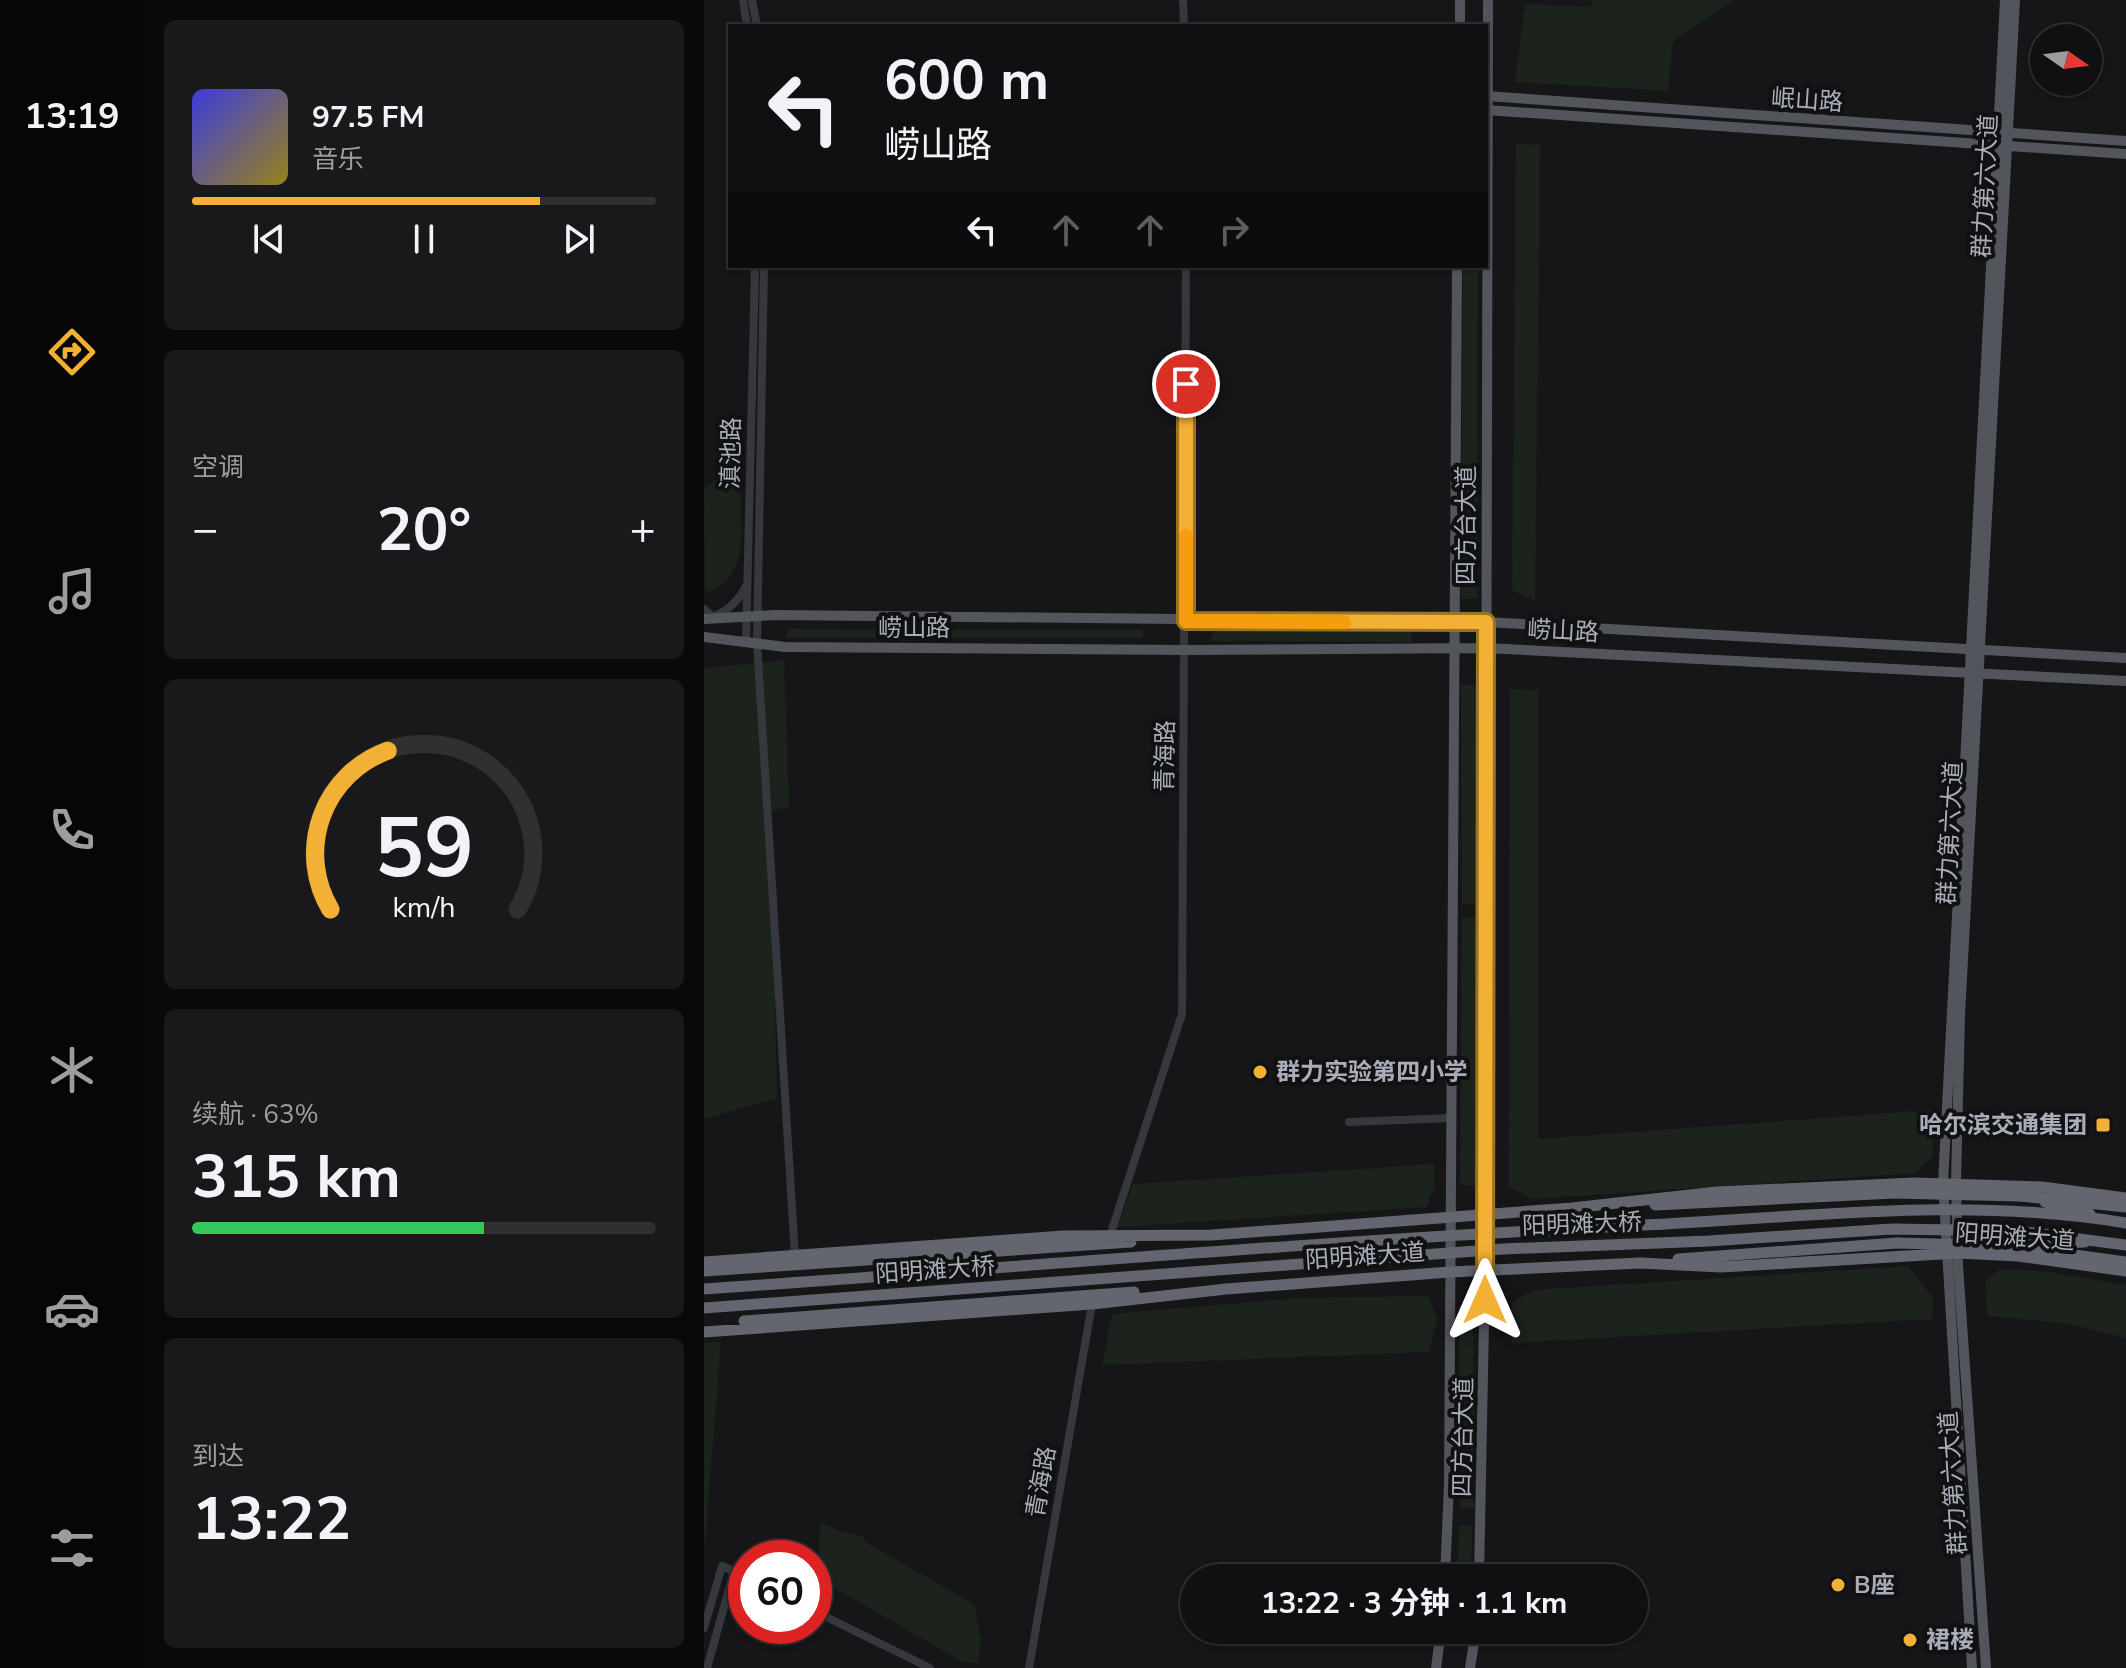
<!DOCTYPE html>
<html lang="zh">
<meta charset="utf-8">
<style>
:root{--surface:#101012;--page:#19191b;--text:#f1f3f6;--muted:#9c9d9f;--line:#303032;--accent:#f2b134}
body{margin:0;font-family:"Nunito Sans","Noto Sans SC",sans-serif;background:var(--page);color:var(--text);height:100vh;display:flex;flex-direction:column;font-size:30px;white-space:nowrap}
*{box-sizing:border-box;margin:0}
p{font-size:26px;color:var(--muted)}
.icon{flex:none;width:44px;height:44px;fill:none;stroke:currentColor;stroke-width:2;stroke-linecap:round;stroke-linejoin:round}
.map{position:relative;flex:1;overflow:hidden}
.sheet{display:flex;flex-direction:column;gap:20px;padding:20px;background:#09090a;width:560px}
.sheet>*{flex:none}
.hud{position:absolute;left:24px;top:24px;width:760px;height:244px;border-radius:0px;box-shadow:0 2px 6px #0004,0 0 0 2px var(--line);background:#101012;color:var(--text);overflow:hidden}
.needle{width:52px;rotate:104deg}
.buttons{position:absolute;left:1326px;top:24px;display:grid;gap:16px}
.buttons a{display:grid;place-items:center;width:72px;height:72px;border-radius:50%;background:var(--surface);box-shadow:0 2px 6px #0004,0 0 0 2px var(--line);font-size:40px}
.speed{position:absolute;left:24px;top:1540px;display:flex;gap:16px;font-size:40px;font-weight:700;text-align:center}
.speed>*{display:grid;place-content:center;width:104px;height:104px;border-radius:50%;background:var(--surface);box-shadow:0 2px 6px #0004,0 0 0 2px var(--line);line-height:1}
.speed .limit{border:12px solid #d22;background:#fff;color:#111}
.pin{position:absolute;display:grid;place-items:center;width:68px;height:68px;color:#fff;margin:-34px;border:4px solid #fff;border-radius:50%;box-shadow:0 2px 8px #0007}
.me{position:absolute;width:88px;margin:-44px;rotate:0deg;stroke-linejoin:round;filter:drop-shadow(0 0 6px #0008)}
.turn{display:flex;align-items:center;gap:28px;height:168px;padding:0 24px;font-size:36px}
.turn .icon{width:104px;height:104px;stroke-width:2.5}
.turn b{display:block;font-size:56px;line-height:68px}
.lanes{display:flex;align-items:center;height:76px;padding:0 24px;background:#0003;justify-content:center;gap:40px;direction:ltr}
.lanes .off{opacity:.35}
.big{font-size:60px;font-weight:700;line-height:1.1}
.sheet .tile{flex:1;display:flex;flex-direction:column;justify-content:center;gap:12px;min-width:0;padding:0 28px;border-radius:12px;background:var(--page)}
.sheet .dial{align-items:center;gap:0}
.dial svg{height:208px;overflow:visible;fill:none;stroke:var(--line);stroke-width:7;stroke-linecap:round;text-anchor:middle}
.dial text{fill:var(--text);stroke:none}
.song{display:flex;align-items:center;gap:24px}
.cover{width:96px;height:96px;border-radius:12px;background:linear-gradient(135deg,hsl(240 70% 55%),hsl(50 70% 35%))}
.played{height:8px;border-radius:4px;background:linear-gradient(90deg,var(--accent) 75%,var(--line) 75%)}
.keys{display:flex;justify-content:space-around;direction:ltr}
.heat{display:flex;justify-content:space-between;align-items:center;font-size:44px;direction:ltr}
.charge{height:12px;border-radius:6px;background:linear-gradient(90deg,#34c759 63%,var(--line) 0)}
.trip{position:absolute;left:476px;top:1564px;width:468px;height:80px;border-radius:40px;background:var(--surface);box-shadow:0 2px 6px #0004,0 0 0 2px var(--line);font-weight:700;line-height:80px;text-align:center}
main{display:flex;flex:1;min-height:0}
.tab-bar{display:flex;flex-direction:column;width:144px;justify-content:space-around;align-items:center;background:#060607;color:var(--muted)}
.tab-bar .icon{width:56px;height:56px}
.tab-bar .on{color:var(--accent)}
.tab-bar b{font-size:36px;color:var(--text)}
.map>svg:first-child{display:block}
.green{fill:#1c231d}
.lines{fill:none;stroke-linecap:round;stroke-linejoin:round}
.minor{stroke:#37383d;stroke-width:8}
.major{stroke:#53555c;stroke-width:10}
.highway{stroke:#63666e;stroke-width:11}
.highway-bridge{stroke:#63666e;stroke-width:11}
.route-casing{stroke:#9d7322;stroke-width:20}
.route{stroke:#f2b134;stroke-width:14}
.slow{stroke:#f59e0b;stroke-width:14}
.poi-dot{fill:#f2b134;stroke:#111113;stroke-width:3}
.labels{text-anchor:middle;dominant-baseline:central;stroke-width:8;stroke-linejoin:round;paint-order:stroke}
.street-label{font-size:24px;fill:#a8adb8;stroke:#111113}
.poi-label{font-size:24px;font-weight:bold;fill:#a8adb8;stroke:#111113;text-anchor:start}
</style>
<main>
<nav class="tab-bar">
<b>13:19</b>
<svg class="icon on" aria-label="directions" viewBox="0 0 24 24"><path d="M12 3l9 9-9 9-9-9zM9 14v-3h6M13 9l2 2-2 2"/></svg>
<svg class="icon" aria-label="music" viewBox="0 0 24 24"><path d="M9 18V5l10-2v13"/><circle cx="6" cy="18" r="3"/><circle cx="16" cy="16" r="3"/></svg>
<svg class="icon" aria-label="phone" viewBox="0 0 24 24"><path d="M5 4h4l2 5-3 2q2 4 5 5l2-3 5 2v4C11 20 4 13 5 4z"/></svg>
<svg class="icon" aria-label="climate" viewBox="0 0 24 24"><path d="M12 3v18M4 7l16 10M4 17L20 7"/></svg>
<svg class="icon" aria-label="car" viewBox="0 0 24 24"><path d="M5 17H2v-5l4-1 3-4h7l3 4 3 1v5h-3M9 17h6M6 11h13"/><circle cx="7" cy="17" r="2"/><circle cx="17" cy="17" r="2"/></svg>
<svg class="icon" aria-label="filters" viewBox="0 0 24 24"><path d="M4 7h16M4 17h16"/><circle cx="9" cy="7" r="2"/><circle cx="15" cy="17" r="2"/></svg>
</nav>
<section class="sheet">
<div class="tile">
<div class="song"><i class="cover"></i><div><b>97.5 FM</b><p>音乐</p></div></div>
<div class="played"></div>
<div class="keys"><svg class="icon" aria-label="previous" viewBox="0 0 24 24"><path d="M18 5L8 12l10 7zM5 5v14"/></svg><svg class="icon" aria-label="pause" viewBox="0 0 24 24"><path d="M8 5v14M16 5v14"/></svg><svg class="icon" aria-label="next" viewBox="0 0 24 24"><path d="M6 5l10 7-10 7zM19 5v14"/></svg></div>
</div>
<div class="tile"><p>空调</p>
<div class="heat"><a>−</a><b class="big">20°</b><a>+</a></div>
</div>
<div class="tile dial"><svg viewBox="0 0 100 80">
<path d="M14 69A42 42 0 1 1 86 69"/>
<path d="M14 69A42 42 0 0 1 36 8" stroke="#f2b134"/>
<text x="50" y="56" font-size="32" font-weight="700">59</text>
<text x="50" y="72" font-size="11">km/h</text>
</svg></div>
<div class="tile"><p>续航 · 63%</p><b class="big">315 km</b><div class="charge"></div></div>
<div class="tile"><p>到达</p><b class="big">13:22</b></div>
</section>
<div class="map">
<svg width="1422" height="1668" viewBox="0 0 1422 1668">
<rect width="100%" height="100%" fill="#161618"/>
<path class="green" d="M 889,0 L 1030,0 L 969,41 L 964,91 L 811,82 L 821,4 L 886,7 Z
M 812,144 L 836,145 L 831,601 L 808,590 Z
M 759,266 L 774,266 L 773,598 L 757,599 Z
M 24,472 L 36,486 C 36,521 48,583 1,592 L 0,488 Z
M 83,629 L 439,630 L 439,638 L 83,638 Z
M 509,629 L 708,631 L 707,642 L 507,641 Z
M 80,660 L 85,807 L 66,811 L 73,1098 L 0,1119 L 0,668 Z
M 757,684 L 773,686 L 773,903 L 758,904 Z
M 806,689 L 834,690 L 834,1139 L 1227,1110 L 1229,1155 L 1211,1173 L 828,1199 L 805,1187 Z
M 773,917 L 771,1186 L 756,1185 L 758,918 Z
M 730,1164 L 730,1188 L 722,1207 L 414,1227 L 429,1184 Z
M 1204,1266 L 1229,1298 L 1228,1319 L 808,1343 L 808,1303 L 829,1290 Z
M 1296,1269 L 1345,1272 L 1422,1285 L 1422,1338 L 1367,1324 L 1283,1316 L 1281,1281 Z
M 724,1296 L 733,1317 L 725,1352 L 398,1365 L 408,1314 L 595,1298 Z
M 755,1305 L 769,1305 L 770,1508 L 756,1509 Z
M 17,1342 L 0,1553 L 0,1343 Z
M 116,1522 L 138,1532 L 158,1536 L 163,1543 L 270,1604 L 277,1640 L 274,1663 L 259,1662 L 115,1579 Z
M 768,1525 L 767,1578 L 753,1578 L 755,1526 Z"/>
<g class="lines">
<path class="minor" d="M 39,0 L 43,26
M 48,0 L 53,26
M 479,0 L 480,26
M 60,266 L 53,643 L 91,1256
M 0,609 L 9,617 C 25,610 35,601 42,586
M 42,642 L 51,266
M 645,1122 L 748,1118
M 406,1236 L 478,1014 L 482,266
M 110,1611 L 226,1668
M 0,1628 L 18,1566 L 42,1577
M 3,1668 L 30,1571
M 325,1668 L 388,1304"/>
<path class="major" d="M 756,26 L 756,0
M 782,96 L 1422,141
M 782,110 L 1422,154
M 0,619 L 71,615 L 782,622 L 1422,658
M 0,637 L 81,647 L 482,650 L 781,648 L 1422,681
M 741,1578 L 745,1484 L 753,266
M 775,1578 L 781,1271 L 784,0
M 732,1668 L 737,1630
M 766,1668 L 772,1630
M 1268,1668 L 1239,1183 L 1301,0
M 1282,1668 L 1254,1266 L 1252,1183 L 1256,1015 L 1311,0"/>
<path class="highway" d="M 1316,1196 L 1422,1207
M 1341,1202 L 1386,1214
M 951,1205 L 1190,1193
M 1322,1245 L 1381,1242
M 974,1259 L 1193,1243
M 0,1262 L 359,1236 L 508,1235 L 868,1208 L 1013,1192 L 1210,1183 L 1338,1187 L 1422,1198
M 0,1271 L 427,1242
M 40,1321 L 430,1292
M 0,1332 L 388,1304 L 522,1289 L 746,1272 L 936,1263 L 1017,1267 L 1254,1253 L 1314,1256 L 1422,1271"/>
<path class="highway-bridge" d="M 1190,1193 L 1316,1196
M 1193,1243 L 1306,1246 L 1422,1262
M 0,1289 C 307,1268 614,1241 922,1226 C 1088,1219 1256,1195 1422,1223
M 0,1308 L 799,1249 L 1005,1241 L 1188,1229 L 1315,1231 L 1422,1245"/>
</g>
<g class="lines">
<defs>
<path id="route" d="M 482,384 L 482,621 L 782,622 L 781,1300"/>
</defs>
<use href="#route" class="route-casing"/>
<use href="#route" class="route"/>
<path class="slow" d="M 482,536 L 482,621 L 640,622"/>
</g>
<g class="poi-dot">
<circle cx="556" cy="1072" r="8"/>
<rect x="1391" y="1117" width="16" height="16" rx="4"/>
<circle cx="1134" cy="1585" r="8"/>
<circle cx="1206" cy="1640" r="8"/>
</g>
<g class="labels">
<g class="street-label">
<text transform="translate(1103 100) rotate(4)">岷山路</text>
<text transform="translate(1281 186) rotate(-87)">群力第六大道</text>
<text transform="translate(27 453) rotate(-89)">滇池路</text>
<text transform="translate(762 525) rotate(-90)">四方台大道</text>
<text x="210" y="628">崂山路</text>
<text transform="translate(859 631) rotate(3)">崂山路</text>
<text transform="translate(461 756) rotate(-89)">青海路</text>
<text transform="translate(1246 833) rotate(-87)">群力第六大道</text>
<text transform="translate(878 1224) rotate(-2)">阳明滩大桥</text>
<text transform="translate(1311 1237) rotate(4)">阳明滩大道</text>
<text transform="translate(661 1256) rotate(-4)">阳明滩大道</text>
<text transform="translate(231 1270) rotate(-4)">阳明滩大桥</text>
<text transform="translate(759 1437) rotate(-89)">四方台大道</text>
<text transform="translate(337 1482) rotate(-80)">青海路</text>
<text transform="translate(1249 1483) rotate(-94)">群力第六大道</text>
</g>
<g class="poi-label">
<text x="572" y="1072">群力实验第四小学</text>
<text x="1383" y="1125" text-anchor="end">哈尔滨交通集团</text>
<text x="1150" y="1585">B座</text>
<text x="1222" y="1640">裙楼</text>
</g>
</g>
</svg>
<div class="buttons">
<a><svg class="needle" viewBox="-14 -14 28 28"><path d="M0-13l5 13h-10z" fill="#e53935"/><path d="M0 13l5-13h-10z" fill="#9c9d9f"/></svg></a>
</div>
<div class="speed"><div class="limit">60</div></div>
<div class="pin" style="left:482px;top:384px;background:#d93025"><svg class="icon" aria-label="arrive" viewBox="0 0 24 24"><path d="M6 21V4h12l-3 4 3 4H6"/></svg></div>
<svg class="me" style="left:781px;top:1300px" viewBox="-20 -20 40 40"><path d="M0-17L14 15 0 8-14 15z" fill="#f2b134" stroke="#fff" stroke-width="4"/></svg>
<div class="trip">13:22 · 3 分钟 · 1.1 km</div>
<div class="hud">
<div class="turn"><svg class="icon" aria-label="left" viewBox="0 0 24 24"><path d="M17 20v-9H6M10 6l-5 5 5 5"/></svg><div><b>600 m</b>崂山路</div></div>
<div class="lanes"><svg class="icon" aria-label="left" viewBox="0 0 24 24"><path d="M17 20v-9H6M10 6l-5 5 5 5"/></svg><svg class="icon off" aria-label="ahead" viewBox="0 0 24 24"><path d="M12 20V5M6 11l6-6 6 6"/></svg><svg class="icon off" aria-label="ahead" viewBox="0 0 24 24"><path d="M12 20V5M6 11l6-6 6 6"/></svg><svg class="icon off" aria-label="right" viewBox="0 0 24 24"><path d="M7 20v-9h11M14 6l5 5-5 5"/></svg></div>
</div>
</div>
</main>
